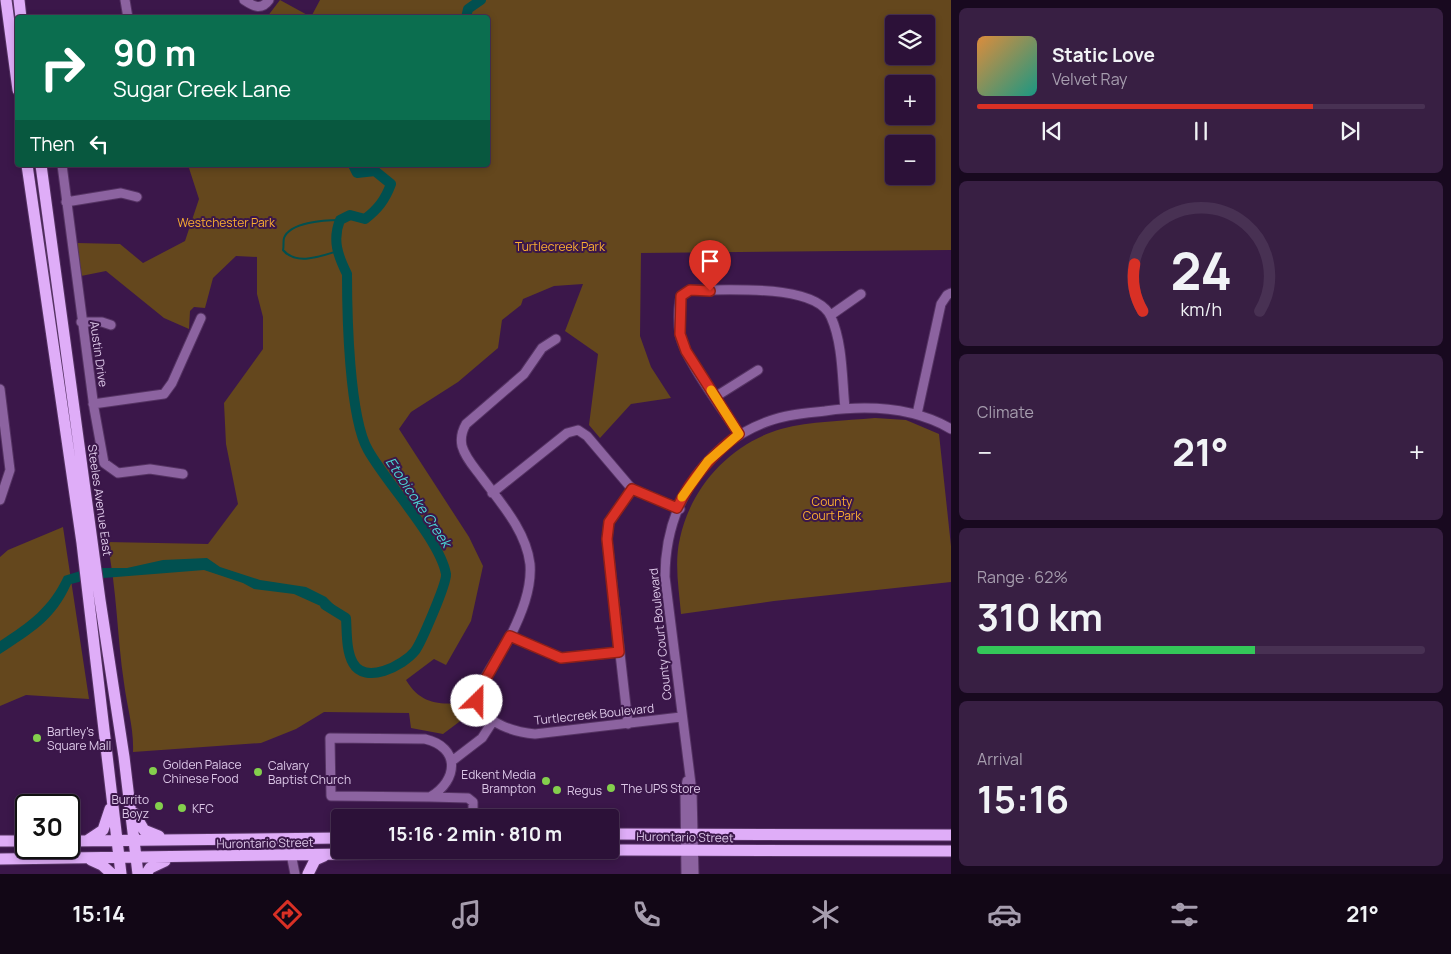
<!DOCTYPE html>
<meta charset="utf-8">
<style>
:root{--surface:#2c1138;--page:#381f43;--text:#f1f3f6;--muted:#a69dae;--line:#483153;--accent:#d93025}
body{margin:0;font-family:Manrope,sans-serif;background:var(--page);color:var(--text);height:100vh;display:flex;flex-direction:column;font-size:19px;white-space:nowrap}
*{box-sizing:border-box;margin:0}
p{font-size:16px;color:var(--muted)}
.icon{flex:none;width:28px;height:28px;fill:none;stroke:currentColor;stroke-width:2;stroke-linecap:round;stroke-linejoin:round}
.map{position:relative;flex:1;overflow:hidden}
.side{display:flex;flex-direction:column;gap:8px;padding:8px;background:#18091f;width:500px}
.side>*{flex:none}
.banner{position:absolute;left:15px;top:15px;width:475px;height:152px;border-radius:5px;box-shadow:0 2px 8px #0003,0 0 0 1px var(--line);background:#0b6e4f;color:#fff;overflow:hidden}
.fabs{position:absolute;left:885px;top:15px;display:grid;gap:10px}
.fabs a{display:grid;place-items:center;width:50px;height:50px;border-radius:5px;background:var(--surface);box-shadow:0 2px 8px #0003,0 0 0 1px var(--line);font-size:25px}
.speed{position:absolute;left:15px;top:794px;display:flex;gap:10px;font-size:25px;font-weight:700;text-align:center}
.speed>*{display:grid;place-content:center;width:65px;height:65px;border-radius:50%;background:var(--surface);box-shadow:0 2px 8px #0003,0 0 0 1px var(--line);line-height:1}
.speed .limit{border:2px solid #111;border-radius:8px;background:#fff;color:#111}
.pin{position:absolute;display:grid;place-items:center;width:42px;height:42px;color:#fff;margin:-51px -21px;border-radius:50% 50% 50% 0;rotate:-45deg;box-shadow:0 0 5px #0007}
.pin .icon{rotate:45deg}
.me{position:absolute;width:55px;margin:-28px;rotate:23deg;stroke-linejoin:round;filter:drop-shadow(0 0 4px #0008)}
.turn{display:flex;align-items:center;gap:18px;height:105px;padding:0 15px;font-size:22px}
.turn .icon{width:65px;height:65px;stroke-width:2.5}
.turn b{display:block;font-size:35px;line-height:42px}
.then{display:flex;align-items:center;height:48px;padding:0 15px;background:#0003;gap:10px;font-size:19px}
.big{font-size:38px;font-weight:700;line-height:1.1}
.side .widget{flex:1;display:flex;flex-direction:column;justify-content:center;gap:8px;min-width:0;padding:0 18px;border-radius:8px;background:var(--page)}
.side .dial{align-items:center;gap:0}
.dial svg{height:130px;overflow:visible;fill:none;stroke:var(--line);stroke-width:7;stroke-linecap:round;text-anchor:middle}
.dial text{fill:var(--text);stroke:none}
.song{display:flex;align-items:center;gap:15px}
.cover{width:60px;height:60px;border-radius:8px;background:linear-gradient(135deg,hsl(30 70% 55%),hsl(170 70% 35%))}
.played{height:5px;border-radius:2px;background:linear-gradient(90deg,var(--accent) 75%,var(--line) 75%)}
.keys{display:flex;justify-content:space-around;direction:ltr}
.heat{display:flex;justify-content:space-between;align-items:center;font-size:28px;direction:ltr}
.charge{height:8px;border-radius:4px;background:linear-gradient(90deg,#34c759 62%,var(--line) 0)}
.trip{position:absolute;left:331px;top:809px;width:288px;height:50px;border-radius:5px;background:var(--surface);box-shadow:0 2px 8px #0003,0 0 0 1px var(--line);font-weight:700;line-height:50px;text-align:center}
.menu{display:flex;height:80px;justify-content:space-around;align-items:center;background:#120716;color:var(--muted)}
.menu .icon{width:35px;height:35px}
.menu .current{color:var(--accent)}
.menu b{font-size:22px;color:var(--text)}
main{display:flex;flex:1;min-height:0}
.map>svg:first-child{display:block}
.green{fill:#64471d;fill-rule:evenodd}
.water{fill:#015050}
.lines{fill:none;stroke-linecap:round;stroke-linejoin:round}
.stream{stroke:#015050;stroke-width:2}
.river{stroke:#015050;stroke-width:10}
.minor-casing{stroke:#553363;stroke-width:11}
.major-casing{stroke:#553363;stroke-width:13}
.minor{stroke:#8c63a0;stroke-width:9}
.major{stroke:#dfadf8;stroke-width:11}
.route-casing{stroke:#8d1f18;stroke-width:12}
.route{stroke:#d93025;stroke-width:9}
.slow{stroke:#f59e0b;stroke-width:9}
.poi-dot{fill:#84cf4d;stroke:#3b174a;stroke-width:2}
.labels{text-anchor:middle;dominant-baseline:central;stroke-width:4;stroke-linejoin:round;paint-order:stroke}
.park-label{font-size:12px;fill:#faae31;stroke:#3b174a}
.street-label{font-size:12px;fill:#ddc8e8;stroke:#3b174a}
.poi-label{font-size:12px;fill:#ddc8e8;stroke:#3b174a;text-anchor:start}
.water-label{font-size:14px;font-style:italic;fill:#4bd7d6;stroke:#3b174a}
</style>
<main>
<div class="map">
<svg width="951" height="874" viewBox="0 0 951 874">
<rect width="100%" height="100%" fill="#3b174a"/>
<path class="green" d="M 280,0 L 311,17 L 320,0 L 951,0 L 951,250 L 641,253 L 640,336 L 651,367 L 671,398 L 631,404 L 600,438 L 589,425 L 598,354 L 565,331 L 583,284 L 554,286 L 523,299 L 521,305 L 502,320 L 498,348 L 458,382 L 411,412 L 399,429 L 469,537 L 483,566 L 471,621 L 446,665 L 434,659 L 406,680 C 422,707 443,704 470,703 L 471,713 L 443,734 L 411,728 L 409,713 L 324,712 L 296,729 L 261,743 L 133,752 C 134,728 127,707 124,683 C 117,636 117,589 107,542 L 208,544 L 238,504 L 226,444 L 224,403 L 263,349 L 263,317 L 257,294 L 257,257 L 236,256 L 213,278 L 205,308 L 194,307 L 190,311 L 189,329 L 164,318 L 106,271 L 81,276 L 77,243 L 120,244 L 143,263 L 185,241 L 199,199 L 188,165 L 488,165 L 488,18 L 267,17 ZM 894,24 L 926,24 L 926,56 L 894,56 ZM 894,84 L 926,84 L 926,116 L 894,116 ZM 894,144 L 926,144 L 926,176 L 894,176 Z
M 875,418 L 906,420 L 939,434 L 951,546 L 951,582 L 774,601 L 681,614 C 679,589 674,563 680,538 C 691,487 730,444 781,429 C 811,421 844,421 875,418 Z
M 63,527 L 89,699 L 26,695 L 0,706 L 0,557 L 8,550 Z"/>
<path class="water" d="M 207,558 L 220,567 L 260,580 L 306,587 L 326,597 L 339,610 L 336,613 L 294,594 L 254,589 L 243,583 L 204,570 L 91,579 L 71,584 C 55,620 32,633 0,654 L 0,641 C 29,622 49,608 64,576 L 90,568 L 127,568 L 163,560 Z"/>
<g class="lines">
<path class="stream" d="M 338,251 C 321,256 296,266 283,250 C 284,247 283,241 284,238 C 290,222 325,220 340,220"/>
<path class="river" d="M 466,18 L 468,9 L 481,0
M 325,605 L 346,618 C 347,632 346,651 353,663 C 365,685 403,666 415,651 C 421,643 447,583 446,574 C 440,540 387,484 368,450 C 349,417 347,314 347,274 C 338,256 332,240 340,220 L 350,215 L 365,219 C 378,209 385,200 391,184 L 375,171 L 357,173 L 353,165"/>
<defs>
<path id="minor" d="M 125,0 L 128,18
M 244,0 C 253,6 261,11 269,0
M 62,165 L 94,408 L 104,463 L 118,473 L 150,469 L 183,474
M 66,202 L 121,193 L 137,197
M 831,315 L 861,294
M 81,322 L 102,322 L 111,325
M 556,339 L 542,348 L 524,374 L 466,424 C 462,431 460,437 462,446 C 465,457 473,466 480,475 C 499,501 526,530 530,564 C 532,589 521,615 510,637 C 502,652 474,688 477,704 C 488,724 514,732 535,734 L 681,717
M 0,389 L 10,470 L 0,500
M 715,397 L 758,370
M 93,404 L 164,394 L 172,383 L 201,318
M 917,414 L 941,304 L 947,295 L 951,293
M 739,434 C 724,411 685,360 680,335 C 678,324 678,307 681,296 L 690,290 C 723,291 816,282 831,317 C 843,344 842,379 845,408
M 492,493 L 567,433 L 578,430 L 587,436 L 632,489 L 680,509
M 510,636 L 561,658 L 619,652
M 628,724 L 607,539 L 609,522 L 632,489
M 330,738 L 425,739 C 460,747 459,780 430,797 L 331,796 Z
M 452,761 L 482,738 L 493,721
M 430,797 L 468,798 L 473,802 L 473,818
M 288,839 L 295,874
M 686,874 L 685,793 L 687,781
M 694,874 L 692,792 L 665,577 C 665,508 702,445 769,421 C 787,414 807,413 825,411 C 868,405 913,407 951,429"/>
<path id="major" d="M 6,0 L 18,90
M 19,0 L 21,18
M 27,165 L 82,543 L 121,874
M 41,165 L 100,600 L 124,757 L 138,874
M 134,813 L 144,830 L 159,836
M 610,834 L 951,835
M 88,840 L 103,830 L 110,809
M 0,841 L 26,841
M 69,841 L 340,838
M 0,859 L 623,850 L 951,851
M 91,860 L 102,865 L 112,874
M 146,874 L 150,868 L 165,861
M 308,874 L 315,860 L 324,856"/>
</defs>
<use href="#minor" class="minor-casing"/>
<use href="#major" class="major-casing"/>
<use href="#minor" class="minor"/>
<use href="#major" class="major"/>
</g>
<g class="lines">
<defs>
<path id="route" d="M 477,701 L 479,691 L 510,636 L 561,658 L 619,652 L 607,539 L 609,522 L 632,489 L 677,508 C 692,477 712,455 739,434 L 686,351 L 680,334 L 681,296 L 690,290 L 710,291"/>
</defs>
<use href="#route" class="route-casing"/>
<use href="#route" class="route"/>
<path class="slow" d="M 682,497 L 708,461 L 739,434 L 711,390"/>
</g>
<g class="poi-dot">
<circle cx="37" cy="738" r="5"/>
<circle cx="153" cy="771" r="5"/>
<circle cx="258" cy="772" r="5"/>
<circle cx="546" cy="781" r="5"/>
<circle cx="611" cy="788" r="5"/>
<circle cx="557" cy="790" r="5"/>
<circle cx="159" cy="806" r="5"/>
<circle cx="182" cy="808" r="5"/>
</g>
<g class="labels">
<g class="park-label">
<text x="226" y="222">Westchester Park</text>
<text x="560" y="246">Turtlecreek Park</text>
<text x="832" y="501">County<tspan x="832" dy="14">Court Park</tspan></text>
</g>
<g class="street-label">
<text transform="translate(99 354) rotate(82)">Austin Drive</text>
<text transform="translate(100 500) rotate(82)">Steeles Avenue East</text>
<text transform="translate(660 634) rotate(-96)">County Court Boulevard</text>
<text transform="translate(594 714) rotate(-6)">Turtlecreek Boulevard</text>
<text transform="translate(685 837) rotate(1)">Hurontario Street</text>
<text transform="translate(265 843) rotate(-1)">Hurontario Street</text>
</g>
<g class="poi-label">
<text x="47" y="731">Bartley's<tspan x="47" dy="14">Square Mall</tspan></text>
<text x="163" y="764">Golden Palace<tspan x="163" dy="14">Chinese Food</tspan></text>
<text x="268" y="765">Calvary<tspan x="268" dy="14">Baptist Church</tspan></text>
<text x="536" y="774" text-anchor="end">Edkent Media<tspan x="536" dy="14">Brampton</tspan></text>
<text x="621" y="788">The UPS Store</text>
<text x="567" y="790">Regus</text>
<text x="149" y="799" text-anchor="end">Burrito<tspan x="149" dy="14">Boyz</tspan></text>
<text x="192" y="808">KFC</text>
</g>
<g class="water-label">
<text transform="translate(419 502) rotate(56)">Etobicoke Creek</text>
</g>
</g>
</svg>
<div class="fabs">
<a><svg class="icon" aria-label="layers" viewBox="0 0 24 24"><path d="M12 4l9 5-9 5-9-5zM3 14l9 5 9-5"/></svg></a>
<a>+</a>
<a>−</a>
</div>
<div class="speed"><div class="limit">30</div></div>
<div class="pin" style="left:710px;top:291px;background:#d93025"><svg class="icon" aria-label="arrive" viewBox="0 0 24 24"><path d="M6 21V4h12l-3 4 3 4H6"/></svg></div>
<svg class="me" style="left:477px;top:701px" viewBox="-20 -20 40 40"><circle r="19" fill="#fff"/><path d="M0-13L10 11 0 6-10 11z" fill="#d93025"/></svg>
<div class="trip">15:16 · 2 min · 810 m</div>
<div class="banner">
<div class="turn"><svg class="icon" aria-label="right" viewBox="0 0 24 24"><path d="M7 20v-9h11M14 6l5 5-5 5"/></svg><div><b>90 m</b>Sugar Creek Lane</div></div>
<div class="then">Then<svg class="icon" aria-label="left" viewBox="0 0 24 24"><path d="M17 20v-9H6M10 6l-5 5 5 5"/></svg></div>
</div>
</div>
<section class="side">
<div class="widget">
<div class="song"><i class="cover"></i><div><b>Static Love</b><p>Velvet Ray</p></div></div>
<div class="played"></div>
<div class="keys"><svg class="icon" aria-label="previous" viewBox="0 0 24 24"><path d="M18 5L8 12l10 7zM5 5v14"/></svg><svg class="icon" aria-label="pause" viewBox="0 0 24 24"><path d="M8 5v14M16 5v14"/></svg><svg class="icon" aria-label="next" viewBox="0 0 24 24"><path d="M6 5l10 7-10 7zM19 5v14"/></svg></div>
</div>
<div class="widget dial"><svg viewBox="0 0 100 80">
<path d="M14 69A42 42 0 1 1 86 69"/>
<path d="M14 69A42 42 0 0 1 9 40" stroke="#d93025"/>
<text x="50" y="56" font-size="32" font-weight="700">24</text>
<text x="50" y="72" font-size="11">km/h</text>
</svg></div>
<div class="widget"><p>Climate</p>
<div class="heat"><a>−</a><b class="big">21°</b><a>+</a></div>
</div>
<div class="widget"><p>Range · 62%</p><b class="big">310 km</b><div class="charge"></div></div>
<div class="widget"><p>Arrival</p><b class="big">15:16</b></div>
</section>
</main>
<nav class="menu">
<b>15:14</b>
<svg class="icon current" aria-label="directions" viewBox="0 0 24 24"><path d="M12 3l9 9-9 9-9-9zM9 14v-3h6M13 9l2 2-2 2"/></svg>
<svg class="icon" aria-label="music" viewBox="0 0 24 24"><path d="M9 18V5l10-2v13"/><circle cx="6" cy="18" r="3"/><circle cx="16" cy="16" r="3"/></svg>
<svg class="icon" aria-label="phone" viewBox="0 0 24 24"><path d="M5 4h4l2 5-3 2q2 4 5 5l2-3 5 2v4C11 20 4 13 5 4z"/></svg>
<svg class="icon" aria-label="climate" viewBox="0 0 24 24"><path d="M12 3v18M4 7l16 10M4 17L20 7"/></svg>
<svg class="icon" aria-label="car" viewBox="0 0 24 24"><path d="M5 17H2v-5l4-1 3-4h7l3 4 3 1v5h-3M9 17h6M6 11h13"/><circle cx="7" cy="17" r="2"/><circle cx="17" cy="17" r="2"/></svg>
<svg class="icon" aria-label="filters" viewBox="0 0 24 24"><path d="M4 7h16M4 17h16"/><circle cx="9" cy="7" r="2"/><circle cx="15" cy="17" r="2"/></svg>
<b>21°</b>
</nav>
